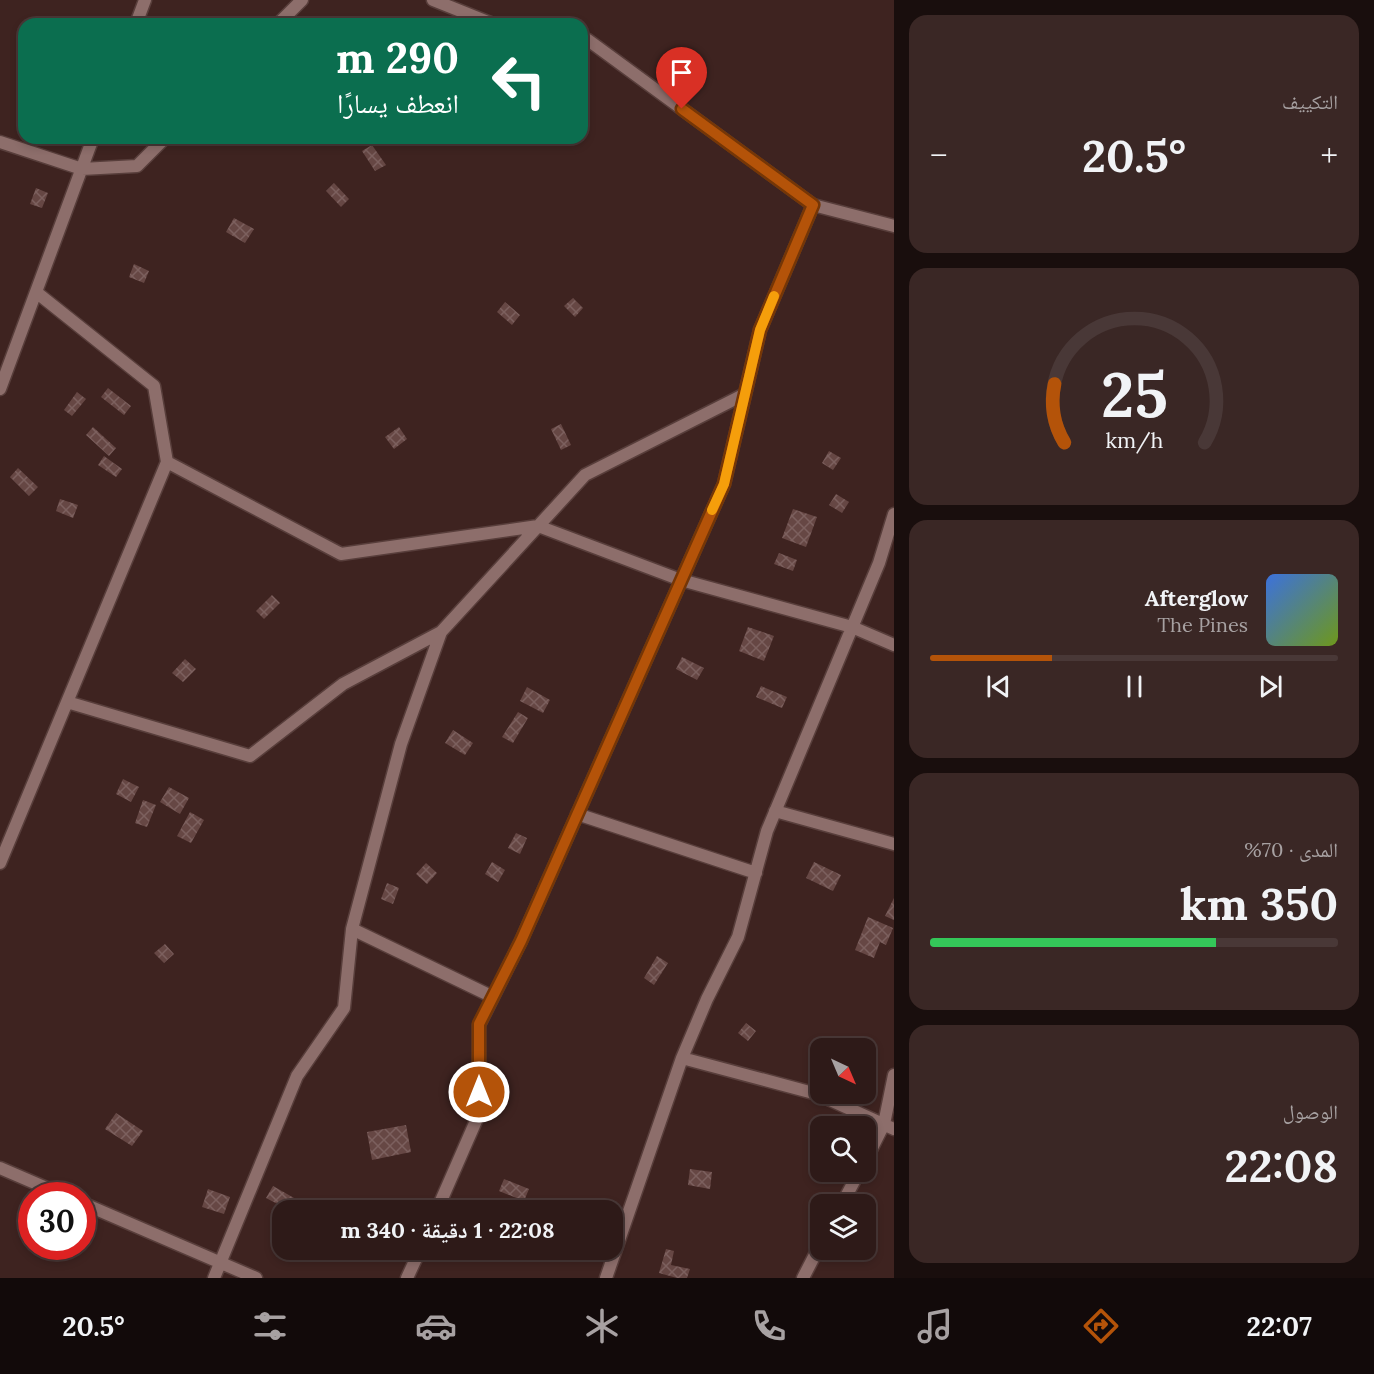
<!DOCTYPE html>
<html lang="ar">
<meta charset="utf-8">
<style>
:root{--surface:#2e1a18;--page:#3a2725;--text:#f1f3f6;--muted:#a7a1a2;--line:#493837;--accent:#b45309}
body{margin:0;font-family:Lora,"Noto Naskh Arabic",serif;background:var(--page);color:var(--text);direction:rtl;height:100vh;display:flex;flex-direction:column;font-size:22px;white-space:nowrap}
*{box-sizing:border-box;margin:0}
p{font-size:20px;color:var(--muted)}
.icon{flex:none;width:33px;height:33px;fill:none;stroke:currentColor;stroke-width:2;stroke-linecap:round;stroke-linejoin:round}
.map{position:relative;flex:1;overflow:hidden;direction:ltr}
.side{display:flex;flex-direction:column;gap:15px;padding:15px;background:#190e0d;width:480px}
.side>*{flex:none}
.guide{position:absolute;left:18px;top:18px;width:570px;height:126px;border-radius:18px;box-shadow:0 3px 9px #0003,0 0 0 2px var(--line);direction:rtl;background:#0b6e4f;color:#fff;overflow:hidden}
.needle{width:39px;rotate:136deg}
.buttons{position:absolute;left:810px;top:1038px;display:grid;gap:12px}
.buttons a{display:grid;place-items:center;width:66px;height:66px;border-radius:12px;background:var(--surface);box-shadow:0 3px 9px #0003,0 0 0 2px var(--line);font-size:30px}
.speed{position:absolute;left:18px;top:1182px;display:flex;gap:12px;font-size:30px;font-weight:700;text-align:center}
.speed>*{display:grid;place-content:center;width:78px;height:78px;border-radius:50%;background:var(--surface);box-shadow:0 3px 9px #0003,0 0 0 2px var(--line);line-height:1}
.speed .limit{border:9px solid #d22;background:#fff;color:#111}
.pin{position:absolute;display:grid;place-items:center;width:51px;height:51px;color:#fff;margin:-62px -26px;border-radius:50% 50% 50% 0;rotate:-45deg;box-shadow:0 0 6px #0007}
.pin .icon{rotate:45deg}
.me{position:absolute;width:66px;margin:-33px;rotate:0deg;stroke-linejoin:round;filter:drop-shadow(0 0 4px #0008)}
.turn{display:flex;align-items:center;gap:21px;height:126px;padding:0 30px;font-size:27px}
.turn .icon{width:78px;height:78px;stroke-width:2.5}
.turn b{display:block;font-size:42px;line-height:51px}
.big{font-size:45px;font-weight:700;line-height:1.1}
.side .card{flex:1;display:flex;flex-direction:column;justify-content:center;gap:9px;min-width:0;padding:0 21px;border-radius:18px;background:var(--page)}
.side .dial{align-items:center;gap:0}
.dial svg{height:156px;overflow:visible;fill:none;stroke:var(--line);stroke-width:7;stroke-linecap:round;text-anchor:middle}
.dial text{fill:var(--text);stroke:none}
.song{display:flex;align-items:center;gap:18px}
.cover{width:72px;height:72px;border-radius:9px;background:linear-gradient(135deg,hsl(220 70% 55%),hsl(80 70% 35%))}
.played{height:6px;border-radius:3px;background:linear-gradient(90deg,var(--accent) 30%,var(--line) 30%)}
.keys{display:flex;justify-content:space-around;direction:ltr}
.heat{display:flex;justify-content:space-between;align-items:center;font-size:33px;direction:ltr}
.charge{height:9px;border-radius:4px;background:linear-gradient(90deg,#34c759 70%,var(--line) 0)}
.trip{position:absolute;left:272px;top:1200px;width:351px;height:60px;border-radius:18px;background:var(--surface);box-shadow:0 3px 9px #0003,0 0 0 2px var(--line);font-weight:700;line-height:60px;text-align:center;direction:rtl}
.dock{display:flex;height:96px;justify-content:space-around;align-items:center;background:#120a0a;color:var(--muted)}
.dock .icon{width:42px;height:42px}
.dock .active{color:var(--accent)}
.dock b{font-size:27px;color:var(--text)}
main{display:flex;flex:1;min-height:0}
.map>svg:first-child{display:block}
.building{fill:url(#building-cross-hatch)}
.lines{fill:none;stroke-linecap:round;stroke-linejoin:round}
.street-casing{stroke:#583e3b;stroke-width:15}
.street{stroke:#8d6e6b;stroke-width:12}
.route-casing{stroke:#753606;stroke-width:15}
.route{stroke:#b45309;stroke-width:10}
.slow{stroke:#f59e0b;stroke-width:10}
</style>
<main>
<section class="side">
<div class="card"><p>التكييف</p>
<div class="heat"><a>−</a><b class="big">20.5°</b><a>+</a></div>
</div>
<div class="card dial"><svg viewBox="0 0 100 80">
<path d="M14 69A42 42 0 1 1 86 69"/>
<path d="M14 69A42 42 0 0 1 9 39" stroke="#b45309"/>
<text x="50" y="56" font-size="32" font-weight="700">25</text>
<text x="50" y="72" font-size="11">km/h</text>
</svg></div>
<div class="card">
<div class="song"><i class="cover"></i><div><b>Afterglow</b><p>The Pines</p></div></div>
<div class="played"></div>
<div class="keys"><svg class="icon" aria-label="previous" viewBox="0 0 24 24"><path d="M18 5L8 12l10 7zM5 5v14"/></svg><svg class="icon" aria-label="pause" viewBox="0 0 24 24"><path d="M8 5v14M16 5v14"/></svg><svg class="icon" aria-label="next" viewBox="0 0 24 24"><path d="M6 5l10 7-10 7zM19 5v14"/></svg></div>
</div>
<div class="card"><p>المدى · 70%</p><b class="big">350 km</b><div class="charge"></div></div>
<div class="card"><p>الوصول</p><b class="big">22:08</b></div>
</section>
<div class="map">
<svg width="894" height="1278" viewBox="0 0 894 1278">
<defs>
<pattern id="building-cross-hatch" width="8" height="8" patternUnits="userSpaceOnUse" patternTransform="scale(1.5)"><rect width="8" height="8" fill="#664744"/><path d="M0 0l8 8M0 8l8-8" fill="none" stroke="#7c605e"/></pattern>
</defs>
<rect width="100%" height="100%" fill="#3e2320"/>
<path class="building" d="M 372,145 L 386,165 L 375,171 L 362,151 Z
M 334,183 L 349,199 L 341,207 L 326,191 Z
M 36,188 L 48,193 L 42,208 L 30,204 Z
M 234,218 L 254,229 L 245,243 L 226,232 Z
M 134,264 L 149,271 L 144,283 L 129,277 Z
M 573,298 L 583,308 L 575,317 L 564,306 Z
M 505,302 L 520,315 L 512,325 L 497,312 Z
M 108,388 L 131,406 L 124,415 L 101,397 Z
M 77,392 L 86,399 L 72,416 L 64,410 Z
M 561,424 L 571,445 L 561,450 L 551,429 Z
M 93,427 L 116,448 L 109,456 L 86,435 Z
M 399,427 L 407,439 L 394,449 L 385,437 Z
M 829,451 L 841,458 L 833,470 L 822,463 Z
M 104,456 L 122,469 L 116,477 L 98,465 Z
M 18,468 L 38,487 L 29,496 L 10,477 Z
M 836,494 L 849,502 L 842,513 L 829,505 Z
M 60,499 L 78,505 L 73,518 L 56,511 Z
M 793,509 L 817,517 L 806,547 L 782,538 Z
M 779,553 L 797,560 L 793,571 L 774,564 Z
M 272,595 L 280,603 L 264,619 L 256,611 Z
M 748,627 L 774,636 L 764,661 L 739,651 Z
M 682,657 L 704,668 L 697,680 L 676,669 Z
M 185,659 L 196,669 L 183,682 L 172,673 Z
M 761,686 L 787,697 L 782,708 L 756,697 Z
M 527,687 L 550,700 L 543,713 L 520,701 Z
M 518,712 L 528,718 L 513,743 L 502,737 Z
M 453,730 L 473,743 L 465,755 L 445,743 Z
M 123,779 L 139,787 L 131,802 L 116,794 Z
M 169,787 L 189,798 L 180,814 L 160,802 Z
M 143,800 L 156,805 L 147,827 L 135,823 Z
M 190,812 L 204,820 L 191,843 L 177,836 Z
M 516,833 L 527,838 L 520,854 L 508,848 Z
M 492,862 L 505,870 L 498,882 L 485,874 Z
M 814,862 L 841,875 L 833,891 L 806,878 Z
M 426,863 L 437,873 L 427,884 L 416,874 Z
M 387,883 L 399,888 L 393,904 L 381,899 Z
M 894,898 L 894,920 L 885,916 Z
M 868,917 L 893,928 L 886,945 L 880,942 L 874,958 L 855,950 Z
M 165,944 L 174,954 L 164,963 L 154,953 Z
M 657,956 L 668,963 L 654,985 L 644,978 Z
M 746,1023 L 756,1031 L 748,1041 L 738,1033 Z
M 116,1113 L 143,1131 L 132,1146 L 105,1129 Z
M 406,1125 L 411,1152 L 372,1160 L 367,1132 Z
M 690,1169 L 712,1172 L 710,1189 L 688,1185 Z
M 504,1179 L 529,1189 L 524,1201 L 499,1191 Z
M 273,1186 L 301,1202 L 296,1210 L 289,1210 L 266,1198 Z
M 208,1189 L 230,1197 L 224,1214 L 202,1207 Z
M 666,1249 L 674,1251 L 671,1265 L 690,1269 L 687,1278 L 677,1278 L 659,1273 Z"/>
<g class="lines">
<defs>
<path id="street" d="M 433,0 L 493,24
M 136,24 L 145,0
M 278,24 L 302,0
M 582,39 L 588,40 L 813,205 L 894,226
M 0,142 L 82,169 L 137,166 L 165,138
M 36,292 L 154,386 L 167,462 L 341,554 L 538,526 L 681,580 L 852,627 L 894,645
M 0,389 L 93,138
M 67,702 L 250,756 L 343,684 L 441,632 L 585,475 L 745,394
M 775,811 L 894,844
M 577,814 L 756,873
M 0,863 L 167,462
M 352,929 L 493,997
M 682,1058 L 817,1094 L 894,1129
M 866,1160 L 884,1124 L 894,1075
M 0,1168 L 65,1196
M 82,1203 L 256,1278
M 842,1204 L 859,1172
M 437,1210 L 479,1114 L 479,1025 L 521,941 L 724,484 L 760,330 L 813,205
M 214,1278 L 297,1076 L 344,1008 L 352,929 L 401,744 L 441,632
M 407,1278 L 420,1250
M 606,1278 L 682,1058 L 707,999 L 738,937 L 767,831 L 879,563 L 894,514
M 803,1278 L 820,1245"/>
</defs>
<use href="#street" class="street-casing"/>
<use href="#street" class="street"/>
</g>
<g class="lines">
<defs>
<path id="route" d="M 479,1092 L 479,1024 L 521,941 L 724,484 L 760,330 L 813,205 L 682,109"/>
</defs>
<use href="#route" class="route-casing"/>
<use href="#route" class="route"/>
<path class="slow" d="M 712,510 L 724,484 L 760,330 L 774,296"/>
</g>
</svg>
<div class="buttons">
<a><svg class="needle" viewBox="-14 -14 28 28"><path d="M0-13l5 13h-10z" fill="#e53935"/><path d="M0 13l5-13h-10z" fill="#a7a1a2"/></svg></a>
<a><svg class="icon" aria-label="search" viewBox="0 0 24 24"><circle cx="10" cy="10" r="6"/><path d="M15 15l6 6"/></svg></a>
<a><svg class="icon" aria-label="layers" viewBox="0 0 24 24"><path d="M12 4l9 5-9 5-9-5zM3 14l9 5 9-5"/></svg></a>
</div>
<div class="speed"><div class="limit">30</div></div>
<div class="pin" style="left:682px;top:109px;background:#d93025"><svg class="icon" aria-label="arrive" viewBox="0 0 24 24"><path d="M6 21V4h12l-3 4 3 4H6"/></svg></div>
<svg class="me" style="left:479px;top:1092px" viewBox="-20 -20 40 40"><circle r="17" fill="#b45309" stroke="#fff" stroke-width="3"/><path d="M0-11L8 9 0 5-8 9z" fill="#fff"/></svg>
<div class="trip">22:08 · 1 دقيقة · 340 m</div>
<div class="guide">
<div class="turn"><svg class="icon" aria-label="left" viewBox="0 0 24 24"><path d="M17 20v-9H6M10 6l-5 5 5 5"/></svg><div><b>290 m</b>انعطف يسارًا</div></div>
</div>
</div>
</main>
<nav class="dock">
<b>22:07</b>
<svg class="icon active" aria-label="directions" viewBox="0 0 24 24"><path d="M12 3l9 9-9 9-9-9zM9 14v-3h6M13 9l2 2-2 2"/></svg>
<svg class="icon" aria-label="music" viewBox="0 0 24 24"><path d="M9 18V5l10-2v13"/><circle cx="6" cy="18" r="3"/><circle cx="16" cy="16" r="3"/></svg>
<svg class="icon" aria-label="phone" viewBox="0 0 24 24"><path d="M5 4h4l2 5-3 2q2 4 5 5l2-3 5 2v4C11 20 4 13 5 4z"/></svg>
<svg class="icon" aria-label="climate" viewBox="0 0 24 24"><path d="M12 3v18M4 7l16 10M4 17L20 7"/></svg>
<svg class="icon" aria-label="car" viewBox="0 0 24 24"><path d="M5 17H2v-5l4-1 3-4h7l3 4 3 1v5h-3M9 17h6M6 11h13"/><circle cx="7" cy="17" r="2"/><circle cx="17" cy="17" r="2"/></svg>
<svg class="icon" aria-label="filters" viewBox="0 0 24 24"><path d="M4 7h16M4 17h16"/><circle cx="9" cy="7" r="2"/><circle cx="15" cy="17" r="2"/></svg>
<b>20.5°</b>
</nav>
